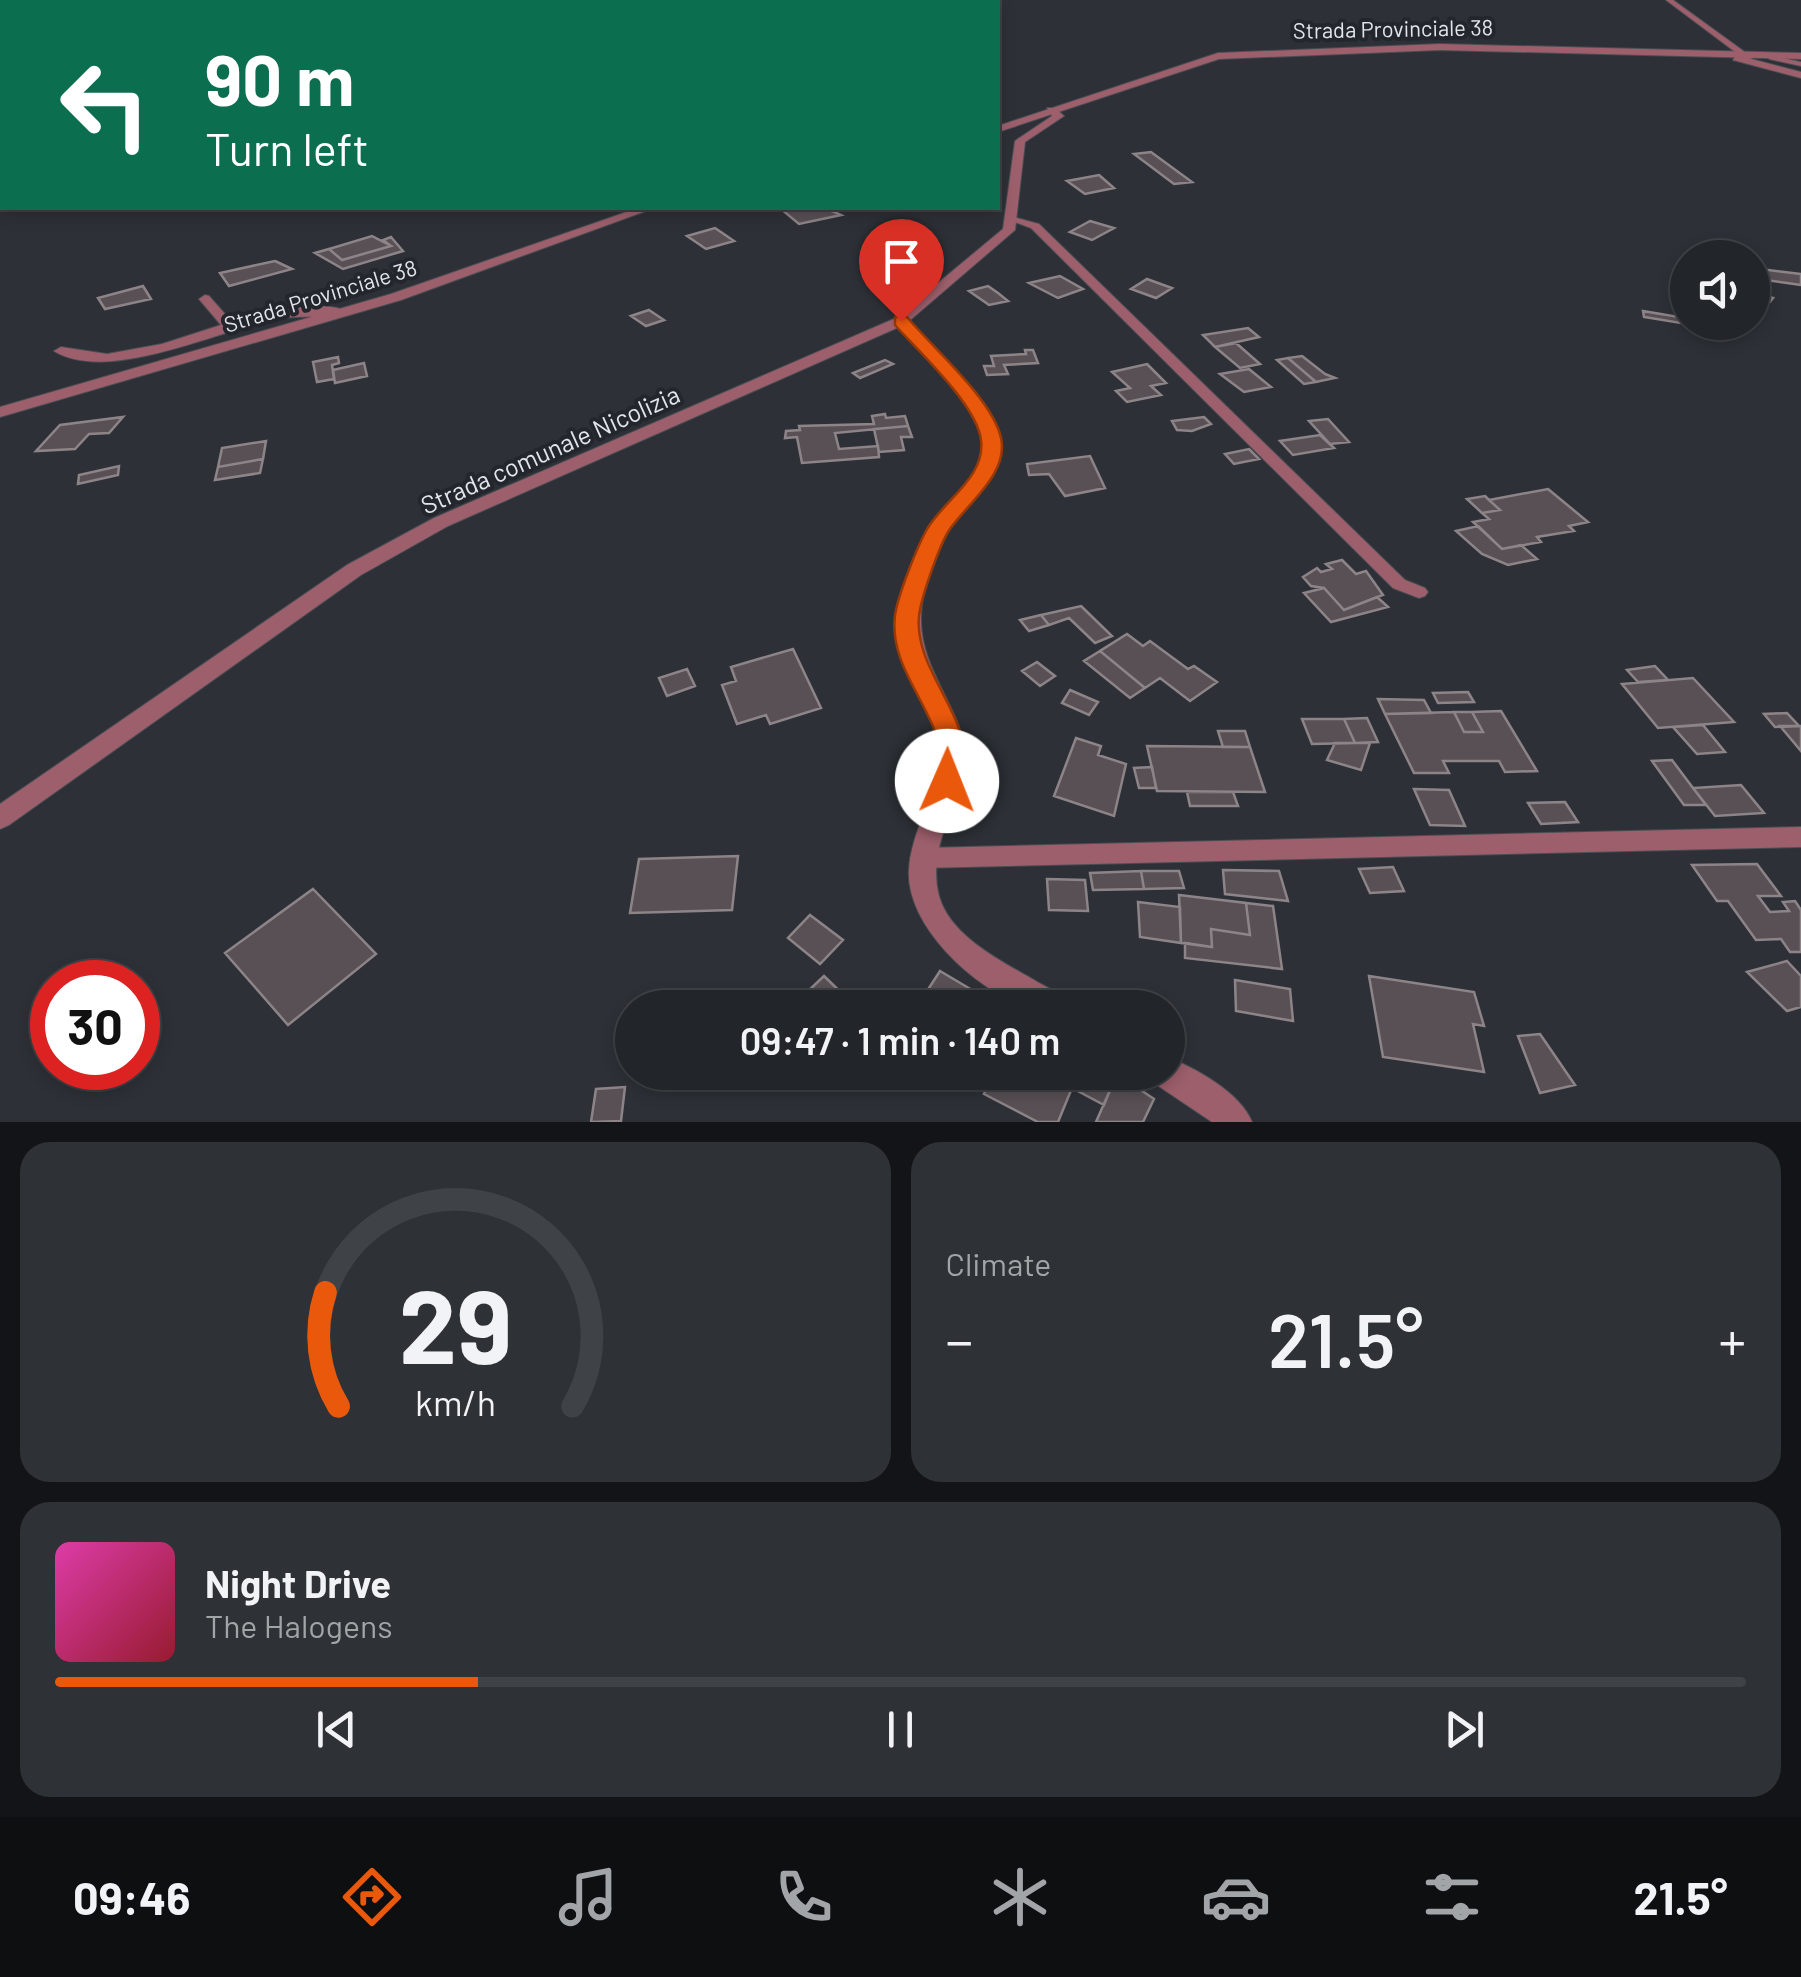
<!DOCTYPE html>
<meta charset="utf-8">
<style>
:root{--surface:#222529;--page:#2e3135;--text:#f1f3f6;--muted:#a2a5a8;--line:#3f4246;--accent:#ea580c}
body{margin:0;font-family:Barlow,sans-serif;background:var(--page);color:var(--text);height:100vh;display:flex;flex-direction:column;font-size:38px;white-space:nowrap}
*{box-sizing:border-box;margin:0}
p{font-size:32px;color:var(--muted)}
.icon{flex:none;width:55px;height:55px;fill:none;stroke:currentColor;stroke-width:2;stroke-linecap:round;stroke-linejoin:round}
.map{position:relative;height:1122px;overflow:hidden}
.drawer{display:flex;flex-direction:column;gap:20px;padding:20px;background:#131417;flex:1}
.drawer>*{flex:none}
.banner{position:absolute;left:0px;top:0px;width:1000px;height:210px;box-shadow:0 5px 15px #0003,0 0 0 2px var(--line);background:#0b6e4f;color:#fff;overflow:hidden}
.tools{position:absolute;left:1670px;top:240px;display:grid;gap:20px}
.tools a{display:grid;place-items:center;width:100px;height:100px;border-radius:50%;background:var(--surface);box-shadow:0 5px 15px #0003,0 0 0 2px var(--line);font-size:50px}
.speed{position:absolute;left:30px;top:960px;display:flex;gap:20px;font-size:50px;font-weight:700;text-align:center}
.speed>*{display:grid;place-content:center;width:130px;height:130px;border-radius:50%;background:var(--surface);box-shadow:0 5px 15px #0003,0 0 0 2px var(--line);line-height:1}
.speed .limit{border:15px solid #d22;background:#fff;color:#111}
.pin{position:absolute;display:grid;place-items:center;width:85px;height:85px;color:#fff;margin:-102px -42px;border-radius:50% 50% 50% 0;rotate:-45deg;box-shadow:0 0 10px #0007}
.pin .icon{rotate:45deg}
.me{position:absolute;width:110px;margin:-55px;rotate:1deg;stroke-linejoin:round;filter:drop-shadow(0 0 8px #0008)}
.turn{display:flex;align-items:center;gap:35px;height:210px;padding:0 40px;font-size:45px}
.turn .icon{width:130px;height:130px;stroke-width:2.5}
.turn b{display:block;font-size:70px;line-height:85px}
.big{font-size:75px;font-weight:600;line-height:1.1}
.drawer .widget{flex:1;display:flex;flex-direction:column;justify-content:center;gap:15px;min-width:0;padding:0 35px;border-radius:30px;background:var(--page)}
.drawer .dial{align-items:center;gap:0}
.dial svg{height:260px;overflow:visible;fill:none;stroke:var(--line);stroke-width:7;stroke-linecap:round;text-anchor:middle}
.dial text{fill:var(--text);stroke:none}
.song{display:flex;align-items:center;gap:30px}
.cover{width:120px;height:120px;border-radius:15px;background:linear-gradient(135deg,hsl(320 70% 55%),hsl(350 70% 35%))}
.played{height:10px;border-radius:5px;background:linear-gradient(90deg,var(--accent) 25%,var(--line) 25%)}
.keys{display:flex;justify-content:space-around;direction:ltr}
.heat{display:flex;justify-content:space-between;align-items:center;font-size:55px;direction:ltr}
.drawer .tiles{flex:1;display:grid;gap:20px;grid-template-columns:1fr 1fr}
.widget:last-child{grid-column:span 2}
.trip{position:absolute;left:615px;top:990px;width:570px;height:100px;border-radius:50px;background:var(--surface);box-shadow:0 5px 15px #0003,0 0 0 2px var(--line);font-weight:600;line-height:100px;text-align:center}
.dock{display:flex;height:160px;justify-content:space-around;align-items:center;background:#0e0f10;color:var(--muted)}
.dock .icon{width:70px;height:70px}
.dock .on{color:var(--accent)}
.dock b{font-size:45px;color:var(--text)}
.map>svg:first-child{display:block}
.building{fill:#585054;stroke:#8d8488;stroke-width:2.5}
.lines{fill:none;stroke-linecap:round;stroke-linejoin:round}
.service-casing{stroke:#4a4e53;stroke-width:2}
.minor-casing{stroke:#4a4e53;stroke-width:2}
.tertiary-casing{stroke:#4a4e53;stroke-width:2}
.service{fill:#9d5f6c;fill-rule:evenodd}
.minor{fill:#9d5f6c;fill-rule:evenodd}
.tertiary{fill:#9d5f6c;fill-rule:evenodd}
.route{fill:#ea580c;stroke:#983908;stroke-width:2.5}
.labels{text-anchor:middle;dominant-baseline:central;stroke-width:8;stroke-linejoin:round;paint-order:stroke}
.far-street-label{font-size:22px;fill:#e2e5e9;stroke:#23272d}
.street-label{font-size:25px;fill:#e2e5e9;stroke:#23272d}
</style>
<div class="map">
<svg width="1801" height="1122" viewBox="0 0 1801 1122">
<rect width="100%" height="100%" fill="#2d3137"/>
<path class="building" d="M 1134,154 L 1151,152 L 1192,182 L 1174,184 Z
M 1099,175 L 1114,188 L 1085,194 L 1067,181 Z
M 825,208 L 841,215 L 799,224 L 781,209 Z
M 1090,221 L 1114,228 L 1092,240 L 1070,232 Z
M 715,228 L 734,241 L 706,249 L 687,236 Z
M 372,236 L 391,246 L 342,260 L 329,249 Z
M 391,237 L 403,251 L 343,269 L 315,253 L 329,249 L 342,260 L 391,246 L 383,240 Z
M 275,261 L 292,269 L 229,286 L 220,273 Z
M 1760,269 L 1801,274 L 1801,285 L 1766,280 Z
M 1060,276 L 1083,289 L 1058,298 L 1029,283 Z
M 1147,279 L 1172,288 L 1156,298 L 1131,289 Z
M 143,286 L 151,299 L 105,309 L 98,298 Z
M 988,286 L 998,293 L 1008,301 L 989,305 L 969,291 Z
M 1752,292 L 1773,298 L 1748,329 L 1724,322 L 1752,322 Z
M 649,310 L 664,320 L 646,326 L 631,316 Z
M 1643,311 L 1685,318 L 1687,324 L 1644,317 Z
M 1248,328 L 1259,337 L 1215,347 L 1203,335 Z
M 1236,343 L 1260,364 L 1240,368 L 1215,347 Z
M 1025,350 L 1033,350 L 1038,363 L 1004,365 L 1008,374 L 987,375 L 984,366 L 994,366 L 991,356 L 1026,354 Z
M 1302,356 L 1325,374 L 1335,378 L 1316,382 L 1288,358 Z
M 338,357 L 339,363 L 332,365 L 334,379 L 317,382 L 313,362 Z
M 1288,358 L 1316,382 L 1304,384 L 1277,360 Z
M 885,360 L 893,364 L 860,378 L 853,373 Z
M 364,363 L 367,376 L 335,383 L 333,370 Z
M 1147,364 L 1166,383 L 1151,386 L 1161,395 L 1127,402 L 1116,391 L 1130,388 L 1112,372 Z
M 1249,369 L 1271,387 L 1244,392 L 1220,374 Z
M 885,414 L 886,418 L 905,416 L 908,426 L 835,433 L 839,449 L 878,446 L 879,457 L 802,463 L 797,437 L 785,438 L 786,431 L 800,430 L 799,426 L 874,424 L 872,416 Z
M 123,417 L 109,433 L 89,434 L 75,449 L 36,451 L 60,425 Z
M 1204,417 L 1211,424 L 1192,431 L 1177,430 L 1172,421 Z
M 1328,419 L 1349,442 L 1330,444 L 1309,421 Z
M 908,426 L 912,437 L 901,437 L 904,450 L 879,452 L 874,429 Z
M 1320,435 L 1334,448 L 1293,455 L 1280,441 Z
M 266,441 L 263,459 L 218,467 L 222,448 Z
M 1249,449 L 1259,459 L 1234,464 L 1225,454 Z
M 1090,456 L 1105,488 L 1065,496 L 1049,474 L 1029,475 L 1027,464 Z
M 263,459 L 260,473 L 215,480 L 218,467 Z
M 119,466 L 118,475 L 78,484 L 79,475 Z
M 1548,489 L 1588,522 L 1569,526 L 1574,531 L 1537,537 L 1541,542 L 1502,549 L 1473,522 L 1489,519 L 1482,513 L 1500,510 L 1489,500 Z
M 1485,496 L 1489,500 L 1500,510 L 1482,513 L 1467,499 Z
M 1478,526 L 1502,549 L 1521,545 L 1537,559 L 1508,565 L 1482,554 L 1456,531 Z
M 1342,560 L 1356,574 L 1366,571 L 1383,595 L 1344,610 L 1324,588 L 1311,586 L 1303,577 L 1317,568 L 1321,572 L 1332,569 L 1326,564 Z
M 1324,588 L 1344,610 L 1377,597 L 1388,607 L 1331,622 L 1304,593 Z
M 1081,606 L 1112,636 L 1095,643 L 1069,618 L 1049,625 L 1041,615 Z
M 1041,615 L 1049,625 L 1029,631 L 1020,620 Z
M 1127,634 L 1143,646 L 1150,641 L 1188,669 L 1194,666 L 1217,682 L 1190,701 L 1160,678 L 1145,688 L 1100,651 Z
M 793,649 L 821,708 L 770,724 L 766,715 L 737,724 L 722,685 L 736,681 L 731,667 Z
M 1100,651 L 1145,688 L 1130,698 L 1084,661 Z
M 1037,662 L 1055,676 L 1040,686 L 1022,671 Z
M 1655,666 L 1668,680 L 1638,682 L 1627,670 Z
M 687,669 L 695,686 L 667,696 L 659,678 Z
M 1693,678 L 1734,722 L 1658,728 L 1622,684 Z
M 1070,690 L 1098,702 L 1089,715 L 1062,703 Z
M 1468,692 L 1474,702 L 1438,703 L 1433,693 Z
M 1378,699 L 1424,700 L 1431,713 L 1385,714 Z
M 1501,711 L 1537,771 L 1505,772 L 1499,761 L 1443,761 L 1449,773 L 1414,773 L 1385,714 L 1454,712 L 1464,732 L 1483,732 L 1472,712 Z
M 1454,712 L 1472,712 L 1483,732 L 1464,732 Z
M 1787,713 L 1799,726 L 1775,727 L 1764,714 Z
M 1367,718 L 1378,742 L 1355,743 L 1344,719 Z
M 1302,719 L 1344,719 L 1355,743 L 1312,744 Z
M 1703,725 L 1725,752 L 1697,754 L 1673,727 Z
M 1780,726 L 1801,726 L 1801,751 Z
M 1218,731 L 1245,731 L 1250,747 L 1223,747 Z
M 1076,738 L 1101,746 L 1098,755 L 1126,764 L 1114,816 L 1054,796 Z
M 1335,743 L 1370,743 L 1361,770 L 1327,760 Z
M 1147,746 L 1250,747 L 1265,792 L 1157,791 Z
M 1672,760 L 1693,788 L 1706,805 L 1684,805 L 1652,761 Z
M 1152,767 L 1156,788 L 1139,788 L 1134,768 Z
M 1741,785 L 1764,813 L 1715,816 L 1693,788 Z
M 1414,789 L 1449,790 L 1465,826 L 1430,825 Z
M 1187,792 L 1233,792 L 1238,806 L 1190,806 Z
M 1565,802 L 1578,822 L 1541,824 L 1528,803 Z
M 738,856 L 732,910 L 630,913 L 639,859 Z
M 1757,864 L 1781,896 L 1758,896 L 1770,912 L 1789,911 L 1783,902 L 1795,901 L 1801,910 L 1801,952 L 1790,952 L 1781,939 L 1756,940 L 1728,901 L 1717,901 L 1692,865 Z
M 1393,867 L 1404,891 L 1370,893 L 1359,869 Z
M 1223,870 L 1279,871 L 1288,901 L 1225,894 Z
M 1141,871 L 1144,889 L 1093,890 L 1090,873 Z
M 1141,871 L 1179,871 L 1184,888 L 1144,889 Z
M 1047,879 L 1085,880 L 1088,911 L 1049,910 Z
M 313,889 L 376,954 L 288,1025 L 225,953 Z
M 1179,895 L 1246,903 L 1250,935 L 1211,929 L 1212,947 L 1181,943 Z
M 1138,902 L 1180,907 L 1181,943 L 1140,937 Z
M 1246,903 L 1273,906 L 1282,969 L 1185,958 L 1185,943 L 1212,947 L 1211,929 L 1250,935 Z
M 810,915 L 843,940 L 820,964 L 788,938 Z
M 1787,961 L 1801,976 L 1801,1007 L 1787,1011 L 1747,972 Z
M 940,971 L 982,996 L 975,1008 L 916,1008 Z
M 824,976 L 857,1008 L 790,1008 Z
M 1369,976 L 1474,992 L 1484,1026 L 1473,1024 L 1484,1072 L 1383,1057 Z
M 1235,980 L 1290,989 L 1293,1021 L 1236,1011 Z
M 1540,1034 L 1575,1085 L 1540,1093 L 1518,1036 Z
M 994,1072 L 1114,1072 L 1117,1074 L 1104,1105 L 1072,1088 L 1058,1122 L 1038,1122 L 984,1094 Z
M 1117,1074 L 1154,1099 L 1143,1122 L 1096,1122 Z
M 625,1087 L 621,1121 L 591,1122 L 596,1089 Z"/>
<g class="lines">
<defs>
<path id="service" d="M 1666,0 L 1673,0 L 1753,58 L 1746,60 Z
M 1769,55 L 1801,62 L 1801,66 L 1769,59 Z
M 1009,216 L 1039,224 L 1405,580 L 1425,588 L 1428,592 L 1425,596 L 1419,598 L 1393,588 L 1031,228 L 1009,220 Z
M 205,295 L 209,296 L 232,322 C 263,313 323,297 351,313 C 341,319 300,315 282,318 C 222,328 109,385 54,351 L 61,347 L 107,354 L 162,344 L 221,325 L 199,299 Z
M 1801,827 L 1801,847 L 922,868 L 914,865 L 910,858 L 914,851 L 922,848 Z"/>
<path id="minor" d="M 1736,55 L 1801,72 L 1801,78 L 1733,60 Z
M 1047,108 L 1055,108 L 1064,116 L 1025,142 L 1015,230 L 909,321 C 938,354 977,388 995,428 C 1015,471 965,500 946,532 C 932,555 921,591 921,619 C 920,671 966,715 964,755 C 961,803 926,847 939,896 C 950,936 1001,961 1034,980 C 1047,988 1063,993 1069,1008 C 1055,1008 1036,1011 1024,1006 C 974,988 905,925 909,869 C 912,826 942,788 940,744 C 939,731 932,721 926,710 C 908,674 892,634 903,594 C 909,572 916,549 928,530 C 945,503 986,479 982,443 C 979,406 922,355 899,327 L 448,526 L 361,575 L 9,825 L 0,829 L 0,804 L 347,565 L 434,518 L 896,318 L 1003,229 L 1015,141 L 1052,116 Z
M 1168,1057 C 1196,1069 1240,1092 1252,1122 L 1212,1122 L 1154,1083 L 1150,1072 L 1168,1072 Z"/>
<path id="tertiary" d="M 1440,44 L 1801,53 L 1801,59 L 1440,50 L 1219,59 L 998,132 L 998,126 L 1218,53 Z
M 638,208 L 654,208 L 401,300 L 0,417 L 0,407 L 391,294 Z"/>
</defs>
<use href="#service" class="service-casing"/>
<use href="#minor" class="minor-casing"/>
<use href="#tertiary" class="tertiary-casing"/>
<use href="#service" class="service"/>
<use href="#minor" class="minor"/>
<use href="#tertiary" class="tertiary"/>
</g>
<path class="route" d="M 895,317 L 907,317 C 933,348 993,400 1001,438 C 1009,473 968,503 950,529 C 940,543 921,598 919,616 C 913,678 989,728 957,789 L 937,789 C 928,773 942,754 937,737 C 924,697 889,661 895,615 C 898,595 917,547 927,529 C 944,500 986,477 981,440 C 977,405 919,352 895,325 Z"/>
<g class="labels">
<g class="far-street-label">
<text transform="translate(1393 28) rotate(-1)">Strada Provinciale 38</text>
<text transform="translate(320 295) rotate(-17)">Strada Provinciale 38</text>
</g>
<g class="street-label">
<text transform="translate(550 449) rotate(-24)">Strada comunale Nicolizia</text>
</g>
</g>
</svg>
<div class="tools">
<a><svg class="icon" aria-label="sound" viewBox="0 0 24 24"><path d="M4 9h4l5-4v14l-5-4H4zM17 9q2 3 0 6"/></svg></a>
</div>
<div class="speed"><div class="limit">30</div></div>
<div class="pin" style="left:901px;top:321px;background:#d93025"><svg class="icon" aria-label="arrive" viewBox="0 0 24 24"><path d="M6 21V4h12l-3 4 3 4H6"/></svg></div>
<svg class="me" style="left:947px;top:781px" viewBox="-20 -20 40 40"><circle r="19" fill="#fff"/><path d="M0-13L10 11 0 6-10 11z" fill="#ea580c"/></svg>
<div class="trip">09:47 · 1 min · 140 m</div>
<div class="banner">
<div class="turn"><svg class="icon" aria-label="left" viewBox="0 0 24 24"><path d="M17 20v-9H6M10 6l-5 5 5 5"/></svg><div><b>90 m</b>Turn left</div></div>
</div>
</div>
<section class="drawer">
<div class="tiles">
<div class="widget dial"><svg viewBox="0 0 100 80">
<path d="M14 69A42 42 0 1 1 86 69"/>
<path d="M14 69A42 42 0 0 1 10 34" stroke="#ea580c"/>
<text x="50" y="56" font-size="32" font-weight="700">29</text>
<text x="50" y="72" font-size="11">km/h</text>
</svg></div>
<div class="widget"><p>Climate</p>
<div class="heat"><a>−</a><b class="big">21.5°</b><a>+</a></div>
</div>
<div class="widget">
<div class="song"><i class="cover"></i><div><b>Night Drive</b><p>The Halogens</p></div></div>
<div class="played"></div>
<div class="keys"><svg class="icon" aria-label="previous" viewBox="0 0 24 24"><path d="M18 5L8 12l10 7zM5 5v14"/></svg><svg class="icon" aria-label="pause" viewBox="0 0 24 24"><path d="M8 5v14M16 5v14"/></svg><svg class="icon" aria-label="next" viewBox="0 0 24 24"><path d="M6 5l10 7-10 7zM19 5v14"/></svg></div>
</div>
</div>
</section>
<nav class="dock">
<b>09:46</b>
<svg class="icon on" aria-label="directions" viewBox="0 0 24 24"><path d="M12 3l9 9-9 9-9-9zM9 14v-3h6M13 9l2 2-2 2"/></svg>
<svg class="icon" aria-label="music" viewBox="0 0 24 24"><path d="M9 18V5l10-2v13"/><circle cx="6" cy="18" r="3"/><circle cx="16" cy="16" r="3"/></svg>
<svg class="icon" aria-label="phone" viewBox="0 0 24 24"><path d="M5 4h4l2 5-3 2q2 4 5 5l2-3 5 2v4C11 20 4 13 5 4z"/></svg>
<svg class="icon" aria-label="climate" viewBox="0 0 24 24"><path d="M12 3v18M4 7l16 10M4 17L20 7"/></svg>
<svg class="icon" aria-label="car" viewBox="0 0 24 24"><path d="M5 17H2v-5l4-1 3-4h7l3 4 3 1v5h-3M9 17h6M6 11h13"/><circle cx="7" cy="17" r="2"/><circle cx="17" cy="17" r="2"/></svg>
<svg class="icon" aria-label="filters" viewBox="0 0 24 24"><path d="M4 7h16M4 17h16"/><circle cx="9" cy="7" r="2"/><circle cx="15" cy="17" r="2"/></svg>
<b>21.5°</b>
</nav>
